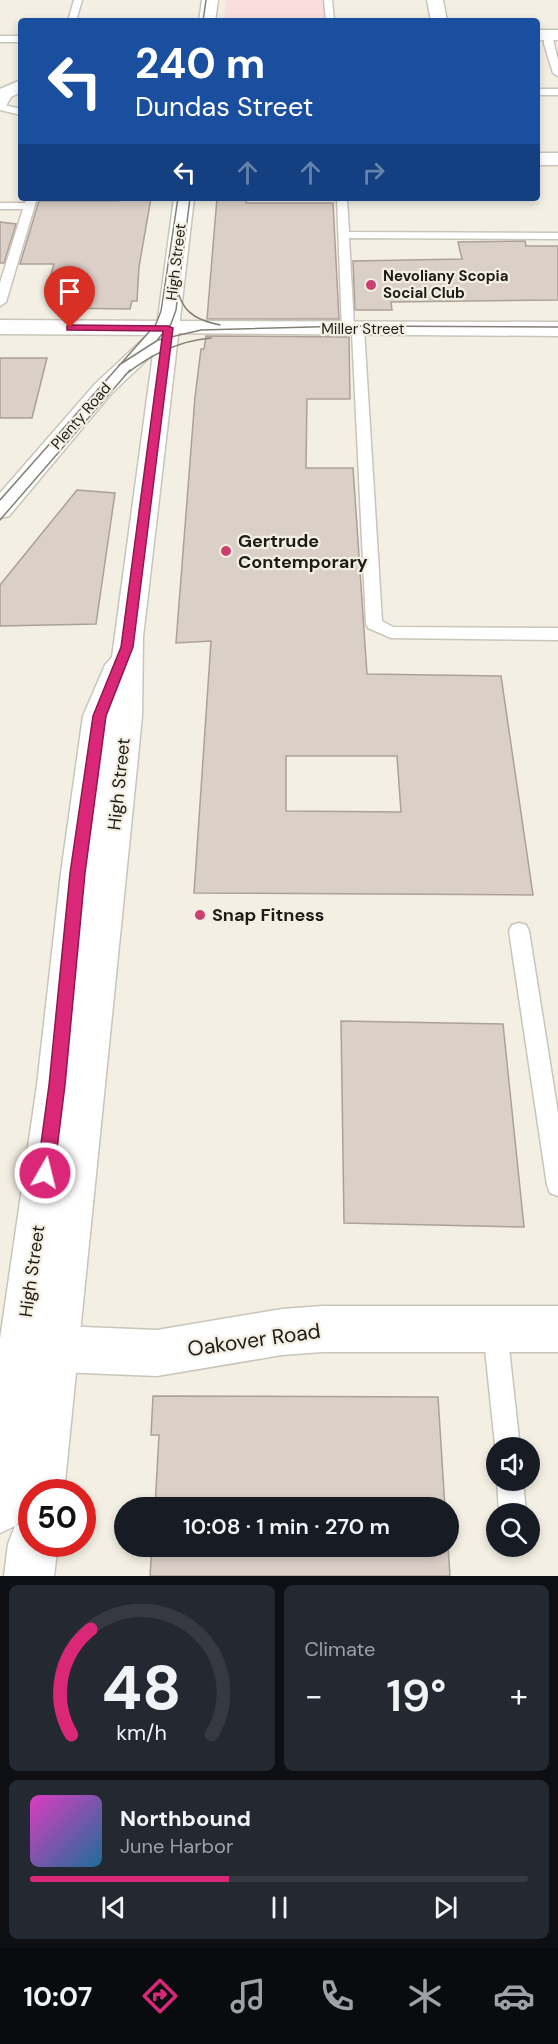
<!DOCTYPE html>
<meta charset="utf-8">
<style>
:root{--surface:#171b24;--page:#242831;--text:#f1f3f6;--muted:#9ea1a6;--line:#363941;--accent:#db2777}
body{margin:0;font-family:"DM Sans",sans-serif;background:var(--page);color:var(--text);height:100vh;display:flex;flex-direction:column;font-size:22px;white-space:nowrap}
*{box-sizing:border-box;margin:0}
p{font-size:20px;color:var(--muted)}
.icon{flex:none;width:33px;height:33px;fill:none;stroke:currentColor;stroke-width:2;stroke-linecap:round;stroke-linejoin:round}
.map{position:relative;height:1576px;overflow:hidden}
.drawer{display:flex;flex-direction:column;gap:9px;padding:9px;background:#0d0f14;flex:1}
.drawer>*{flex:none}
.guide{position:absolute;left:18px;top:18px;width:522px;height:183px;border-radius:6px;box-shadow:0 3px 9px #0003;background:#1a4fa0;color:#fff;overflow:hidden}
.buttons{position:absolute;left:486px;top:1437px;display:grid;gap:12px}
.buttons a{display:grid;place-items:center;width:54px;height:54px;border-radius:50%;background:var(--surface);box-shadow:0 3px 9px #0003;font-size:30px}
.speed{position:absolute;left:18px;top:1479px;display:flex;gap:12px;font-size:30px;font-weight:700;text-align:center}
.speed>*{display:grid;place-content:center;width:78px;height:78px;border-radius:50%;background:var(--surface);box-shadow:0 3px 9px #0003;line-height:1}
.speed .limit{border:9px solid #d22;background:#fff;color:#111}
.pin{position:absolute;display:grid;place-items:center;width:51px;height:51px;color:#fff;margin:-62px -26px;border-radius:50% 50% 50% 0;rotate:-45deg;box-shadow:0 0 6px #0007}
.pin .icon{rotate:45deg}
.me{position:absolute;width:66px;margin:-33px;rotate:8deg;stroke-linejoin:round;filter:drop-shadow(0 0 4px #0008)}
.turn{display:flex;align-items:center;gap:21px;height:126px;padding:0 18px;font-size:27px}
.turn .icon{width:78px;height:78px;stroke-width:2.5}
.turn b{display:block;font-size:42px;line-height:51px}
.lanes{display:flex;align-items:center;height:57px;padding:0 18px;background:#0003;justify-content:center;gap:30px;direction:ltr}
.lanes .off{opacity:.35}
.big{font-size:45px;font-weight:600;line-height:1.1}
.drawer .tile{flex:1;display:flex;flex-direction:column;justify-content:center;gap:9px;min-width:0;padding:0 21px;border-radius:9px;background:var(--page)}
.drawer .dial{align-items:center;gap:0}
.dial svg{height:156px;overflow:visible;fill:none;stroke:var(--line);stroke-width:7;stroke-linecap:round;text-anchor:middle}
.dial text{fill:var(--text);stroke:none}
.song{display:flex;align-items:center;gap:18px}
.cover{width:72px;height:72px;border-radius:9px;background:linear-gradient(135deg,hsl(310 70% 55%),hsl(200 70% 35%))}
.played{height:6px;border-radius:3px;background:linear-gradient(90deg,var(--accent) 40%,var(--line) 40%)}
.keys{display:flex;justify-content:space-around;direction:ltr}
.heat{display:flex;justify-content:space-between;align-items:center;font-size:33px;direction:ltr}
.drawer .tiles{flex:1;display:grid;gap:9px;grid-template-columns:1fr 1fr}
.tile:last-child{grid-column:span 2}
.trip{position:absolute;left:114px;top:1497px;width:345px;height:60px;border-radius:30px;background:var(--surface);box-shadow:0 3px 9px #0003;font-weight:600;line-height:60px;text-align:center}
.tab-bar{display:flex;height:96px;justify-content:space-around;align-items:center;background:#090b0e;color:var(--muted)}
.tab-bar .icon{width:42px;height:42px}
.tab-bar .on{color:var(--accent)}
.tab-bar b{font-size:27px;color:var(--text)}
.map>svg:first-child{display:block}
.commercial{fill:#f9dedd}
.building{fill:#dbd0c8;stroke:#aca19a;stroke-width:1.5;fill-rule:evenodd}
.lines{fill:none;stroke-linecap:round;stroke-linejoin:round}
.service-casing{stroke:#c9c5ba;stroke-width:3}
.minor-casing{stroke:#c9c5ba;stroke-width:3}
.tertiary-casing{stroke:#c9c5ba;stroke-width:3}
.secondary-casing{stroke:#c9c5ba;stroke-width:3}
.service{fill:#fff;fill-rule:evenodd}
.minor{fill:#fff;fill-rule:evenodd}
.tertiary{fill:#fff;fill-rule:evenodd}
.secondary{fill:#fff;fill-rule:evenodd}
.tram{stroke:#828078;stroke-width:1.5}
.route{fill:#db2777;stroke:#8e194d;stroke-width:1.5}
.poi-dot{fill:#cc3f6e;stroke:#f3efe3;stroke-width:2}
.labels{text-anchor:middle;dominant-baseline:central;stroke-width:4.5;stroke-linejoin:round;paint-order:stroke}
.far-street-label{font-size:15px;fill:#1d1c18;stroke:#f3efe3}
.far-poi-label{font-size:15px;font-weight:bold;fill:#1d1c18;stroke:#f3efe3;text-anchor:start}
.poi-label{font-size:18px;font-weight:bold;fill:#1d1c18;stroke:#f3efe3;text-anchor:start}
.street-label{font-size:18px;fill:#1d1c18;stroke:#f3efe3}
.near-street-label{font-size:21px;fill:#1d1c18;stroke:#f3efe3}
</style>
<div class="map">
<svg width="558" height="1576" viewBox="0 0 558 1576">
<rect width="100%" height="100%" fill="#f3efe3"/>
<path class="commercial" d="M 226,0 L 325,0 L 326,21 L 224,21 Z"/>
<path class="building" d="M 120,198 L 151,198 L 139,267 L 137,301 L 132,301 L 130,309 L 58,308 L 62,294 L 45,294 L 54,264 L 20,264 L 39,201 L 119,201 Z
M 217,198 L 246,198 L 246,203 L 333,203 L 339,319 L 207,319 Z
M 0,222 L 16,224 L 4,263 L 0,263 Z
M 525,241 L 526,246 L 558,246 L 558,300 L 391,302 L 392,310 L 355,310 L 353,261 L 462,259 L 458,242 Z
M 206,336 L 349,337 L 350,399 L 307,399 L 306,468 L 353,468 L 367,674 L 501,676 L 533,895 L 194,893 L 211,641 L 176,643 L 195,397 L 201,349 L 204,349 ZM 286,756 L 397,756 L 401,812 L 286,811 Z
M 0,358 L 47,358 L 32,418 L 0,418 Z
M 77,490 L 115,493 L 96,624 L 0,626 L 0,585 Z
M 341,1021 L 503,1024 L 524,1227 L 344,1223 Z
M 153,1396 L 438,1397 L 445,1508 L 155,1508 L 159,1435 L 151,1435 Z
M 152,1546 L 448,1546 L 450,1576 L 150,1576 Z"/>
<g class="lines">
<defs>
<path id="service" d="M 74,0 L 82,0 L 76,21 L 68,21 Z
M 324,0 L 332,0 L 334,21 L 326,21 Z
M 548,32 L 552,35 L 558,60 L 558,76 L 553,73 L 544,44 L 544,35 Z
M 0,36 L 21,36 L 21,42 L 0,42 Z
M 537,89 L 558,89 L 558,95 L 537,95 Z
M 0,104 L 21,109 L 21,115 L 0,110 Z
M 27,198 L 37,198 L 6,302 L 0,306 L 0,283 L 23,209 L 0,209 L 0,203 L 25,203 Z
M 337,198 L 347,198 L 349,232 L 558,233 L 558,239 L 349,238 L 354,326 L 364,329 L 382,621 L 393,627 L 558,628 L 558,640 L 391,638 L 368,628 L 366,624 L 352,332 L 342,329 Z
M 519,923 L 526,925 L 529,931 L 558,1113 L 558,1196 L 550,1193 L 547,1185 L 509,931 L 512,925 Z
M 495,1318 L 504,1321 L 507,1330 L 520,1448 L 496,1448 L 496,1454 L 483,1330 L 486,1321 Z
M 497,1480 L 523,1480 L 526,1514 L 499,1514 Z"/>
<path id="minor" d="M 427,0 L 443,0 L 447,21 L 431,21 Z
M 537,30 L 558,30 L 558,40 L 537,40 Z
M 21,80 L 21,92 L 11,97 L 6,106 L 0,107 L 0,89 Z
M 537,153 L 558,153 L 558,165 L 537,165 Z
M 168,321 L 558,322 L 558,336 L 160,333 L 157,328 L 160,323 Z
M 323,1306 L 558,1306 L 558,1352 L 323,1352 L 282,1355 L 157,1376 L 34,1371 L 18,1364 L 11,1348 L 18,1332 L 34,1325 L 157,1330 L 282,1309 Z"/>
<path id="tertiary" d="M 0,320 L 168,321 L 176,323 L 179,328 L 176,333 L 168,335 L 0,334 Z"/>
<path id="secondary" d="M 202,0 L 218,0 L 215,21 L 199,21 Z
M 174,198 L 194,198 L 143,637 L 142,716 L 137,767 L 64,1492 L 32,1492 L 32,1513 L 24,1510 L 17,1525 L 0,1533 L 0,1339 L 37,1085 L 61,873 L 83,716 L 105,665 L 112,657 L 153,354 L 111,394 L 9,516 L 0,518 L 0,493 L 95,384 L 157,326 Z
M 32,1520 L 32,1544 L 58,1544 L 54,1576 L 4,1576 L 8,1544 L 15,1526 Z"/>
</defs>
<use href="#service" class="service-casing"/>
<use href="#minor" class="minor-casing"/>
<use href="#tertiary" class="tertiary-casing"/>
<use href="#secondary" class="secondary-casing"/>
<use href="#service" class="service"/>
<use href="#minor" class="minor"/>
<use href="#tertiary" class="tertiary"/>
<use href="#secondary" class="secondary"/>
<path class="tram" d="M 203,21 L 206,0
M 179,295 C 185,315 201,321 220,325
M 158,339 L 171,324 L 176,310 L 190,198
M 119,365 L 158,340 L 201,330 L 348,326 L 558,327
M 125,375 C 151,354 178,341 211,338
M 0,500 L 156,324 L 161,311 L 178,198
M 0,520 L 130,370"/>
</g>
<path class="route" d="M 70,325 L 168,326 L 173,328 L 133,647 L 106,716 L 85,873 L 65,1085 L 54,1173 L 52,1178 L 45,1181 L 39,1178 L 37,1173 L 49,1085 L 70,873 L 93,716 L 121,647 L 163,331 L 67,330 L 67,326 Z"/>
<g class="poi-dot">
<circle cx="371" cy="285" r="6"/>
<circle cx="226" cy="551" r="6"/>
<circle cx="200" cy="915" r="6"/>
</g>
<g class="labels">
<g class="far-street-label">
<text transform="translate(176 262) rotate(-83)">High Street</text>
<text x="363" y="329">Miller Street</text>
<text transform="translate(81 416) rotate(-49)">Plenty Road</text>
</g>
<g class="far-poi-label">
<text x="383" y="276">Nevoliany Scopia<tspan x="383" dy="17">Social Club</tspan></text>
</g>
<g class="poi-label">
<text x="238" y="541">Gertrude<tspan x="238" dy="21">Contemporary</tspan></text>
<text x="212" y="915">Snap Fitness</text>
</g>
<g class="street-label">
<text transform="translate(119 784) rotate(-84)">High Street</text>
<text transform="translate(32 1271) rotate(-82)">High Street</text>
</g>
<g class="near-street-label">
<text transform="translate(254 1340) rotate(-8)">Oakover Road</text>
</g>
</g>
</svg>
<div class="buttons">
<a><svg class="icon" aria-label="sound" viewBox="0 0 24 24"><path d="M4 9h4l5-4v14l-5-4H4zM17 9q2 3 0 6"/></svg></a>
<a><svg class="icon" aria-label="search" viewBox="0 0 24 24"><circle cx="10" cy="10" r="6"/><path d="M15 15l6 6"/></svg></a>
</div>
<div class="speed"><div class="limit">50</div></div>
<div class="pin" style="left:70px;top:328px;background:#d93025"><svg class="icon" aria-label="arrive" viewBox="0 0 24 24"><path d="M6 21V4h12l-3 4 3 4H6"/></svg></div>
<svg class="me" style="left:45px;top:1173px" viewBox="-20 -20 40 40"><circle r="17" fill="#db2777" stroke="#fff" stroke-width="3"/><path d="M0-11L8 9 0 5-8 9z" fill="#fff"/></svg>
<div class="trip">10:08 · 1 min · 270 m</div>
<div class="guide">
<div class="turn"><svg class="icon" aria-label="left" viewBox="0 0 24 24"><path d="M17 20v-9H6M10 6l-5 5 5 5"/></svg><div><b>240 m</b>Dundas Street</div></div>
<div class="lanes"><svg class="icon" aria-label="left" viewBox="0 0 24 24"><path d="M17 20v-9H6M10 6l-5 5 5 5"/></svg><svg class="icon off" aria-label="ahead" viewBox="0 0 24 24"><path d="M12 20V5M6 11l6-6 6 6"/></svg><svg class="icon off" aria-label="ahead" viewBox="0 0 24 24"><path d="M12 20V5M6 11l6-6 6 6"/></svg><svg class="icon off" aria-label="right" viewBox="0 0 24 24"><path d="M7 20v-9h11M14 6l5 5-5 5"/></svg></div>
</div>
</div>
<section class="drawer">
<div class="tiles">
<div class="tile dial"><svg viewBox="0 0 100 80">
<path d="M14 69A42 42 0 1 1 86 69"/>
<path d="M14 69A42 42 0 0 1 24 15" stroke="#db2777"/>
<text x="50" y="56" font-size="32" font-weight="700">48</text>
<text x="50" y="72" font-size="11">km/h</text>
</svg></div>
<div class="tile"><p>Climate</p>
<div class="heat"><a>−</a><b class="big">19°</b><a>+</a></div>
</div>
<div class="tile">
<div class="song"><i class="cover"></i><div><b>Northbound</b><p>June Harbor</p></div></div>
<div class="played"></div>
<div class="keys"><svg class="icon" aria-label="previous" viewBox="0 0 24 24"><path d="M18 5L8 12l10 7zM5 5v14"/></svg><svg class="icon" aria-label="pause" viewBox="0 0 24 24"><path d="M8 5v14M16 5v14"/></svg><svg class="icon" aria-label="next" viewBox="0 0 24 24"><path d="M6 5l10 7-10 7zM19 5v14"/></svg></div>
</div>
</div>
</section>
<nav class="tab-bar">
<b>10:07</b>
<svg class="icon on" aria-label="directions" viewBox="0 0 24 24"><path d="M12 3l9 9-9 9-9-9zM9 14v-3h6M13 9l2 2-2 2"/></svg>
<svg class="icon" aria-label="music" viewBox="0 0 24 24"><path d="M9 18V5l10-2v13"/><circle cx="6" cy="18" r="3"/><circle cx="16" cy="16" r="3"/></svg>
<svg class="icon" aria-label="phone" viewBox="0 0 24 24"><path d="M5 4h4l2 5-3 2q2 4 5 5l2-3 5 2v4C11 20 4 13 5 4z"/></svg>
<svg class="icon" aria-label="climate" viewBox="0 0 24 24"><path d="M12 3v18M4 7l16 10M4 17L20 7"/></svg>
<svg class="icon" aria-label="car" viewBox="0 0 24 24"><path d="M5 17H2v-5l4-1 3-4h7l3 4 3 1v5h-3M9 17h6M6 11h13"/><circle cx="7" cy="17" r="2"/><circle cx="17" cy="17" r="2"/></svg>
</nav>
